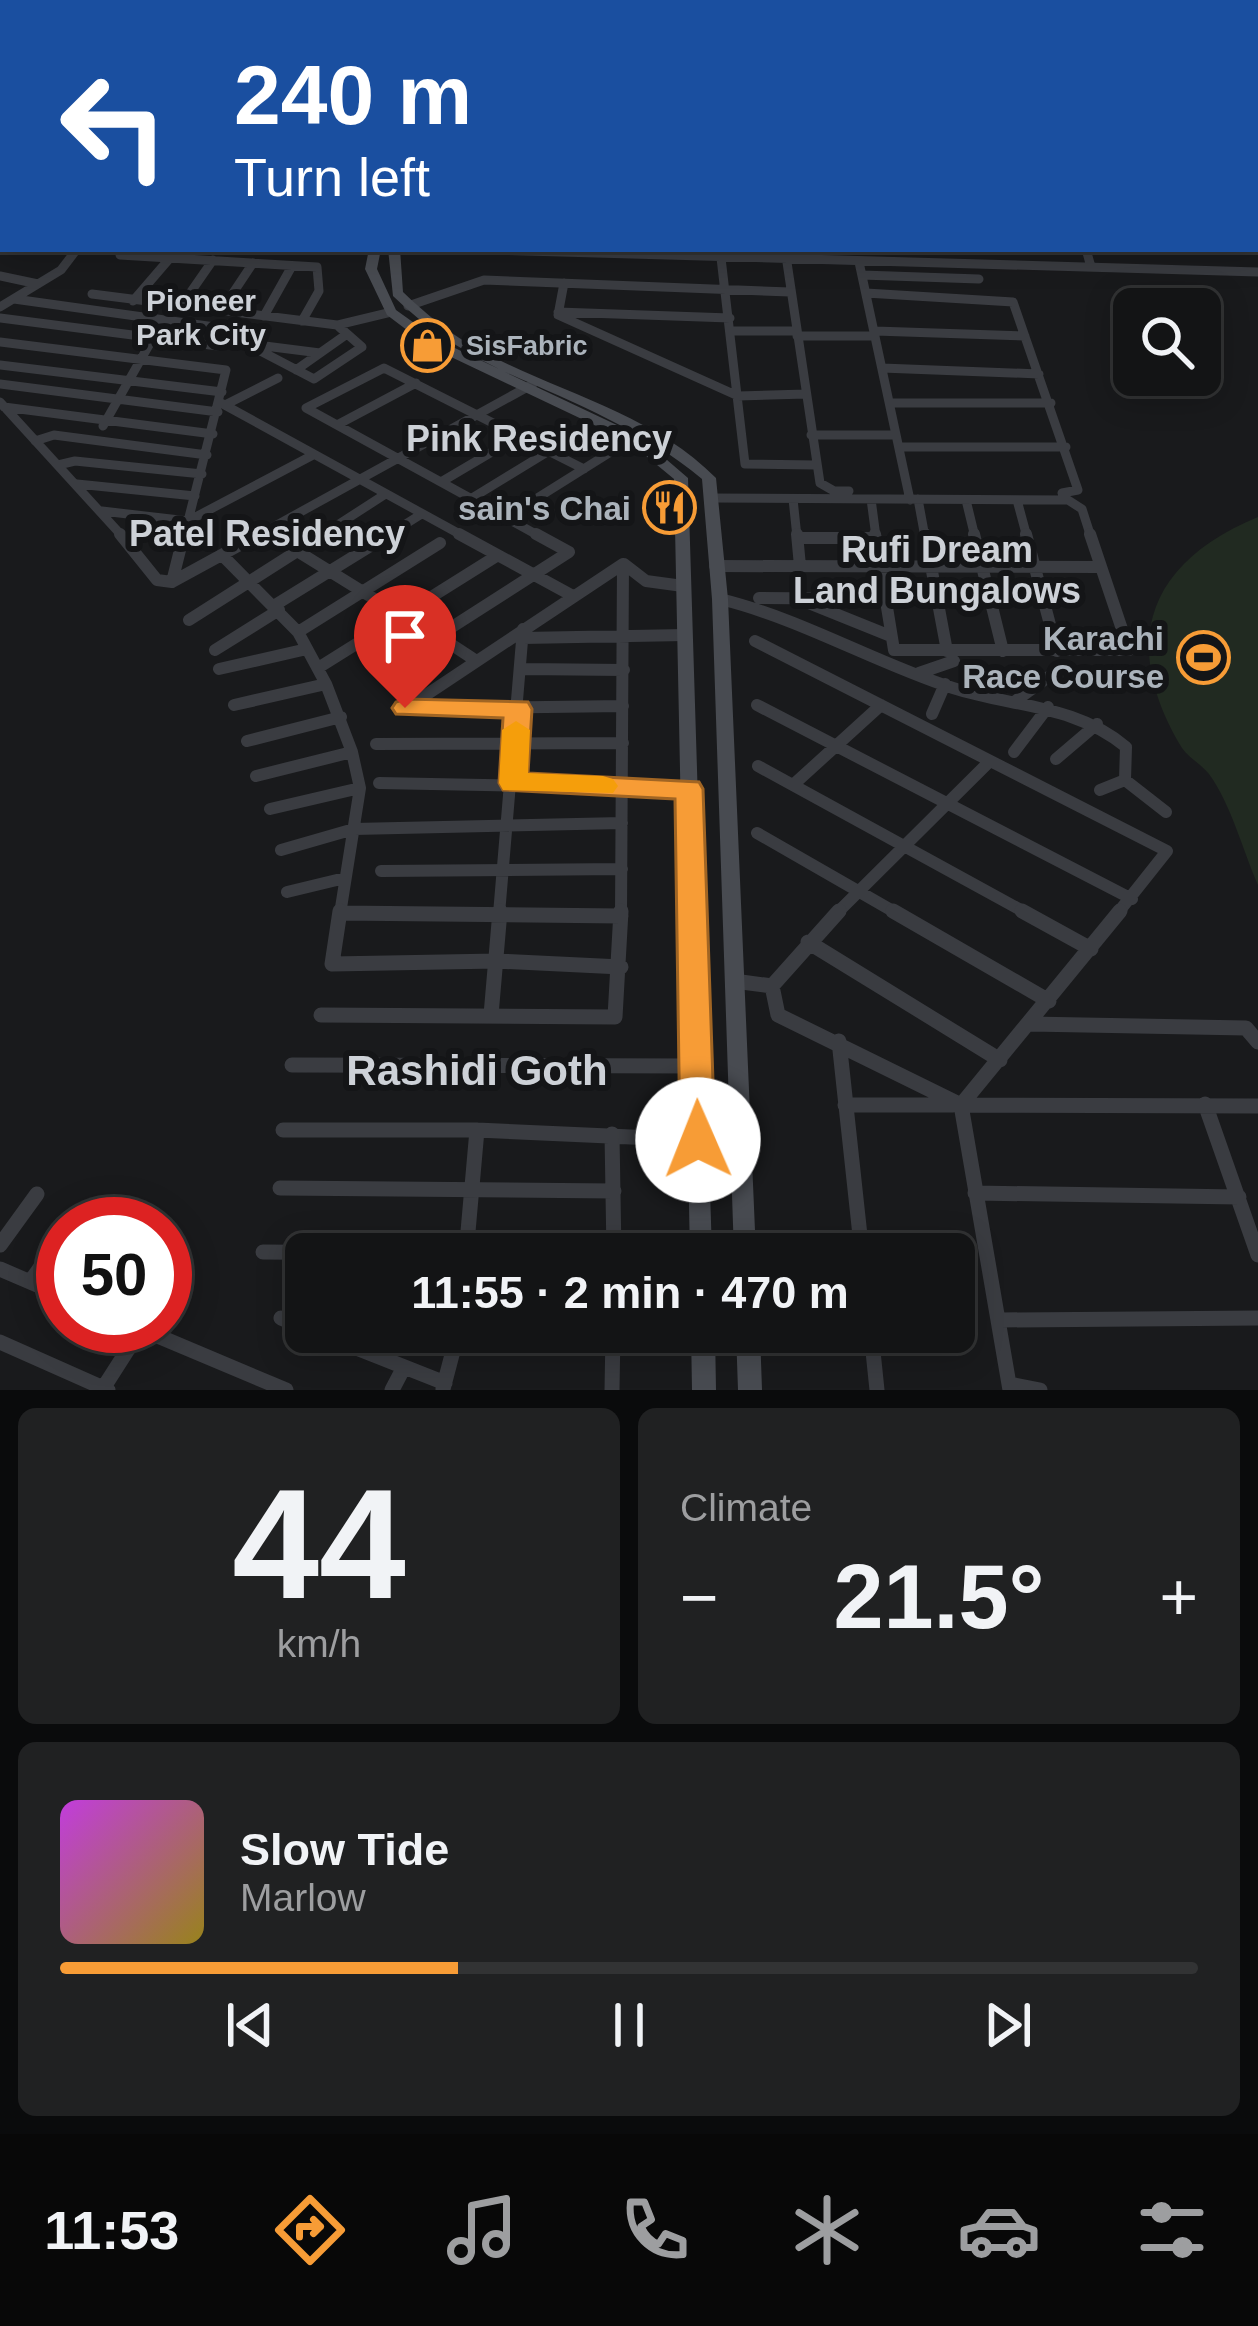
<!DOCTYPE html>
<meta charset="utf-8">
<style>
:root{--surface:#131415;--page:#202122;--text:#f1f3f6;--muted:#9d9ea0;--line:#323334;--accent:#f79c36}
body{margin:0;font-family:Arial,sans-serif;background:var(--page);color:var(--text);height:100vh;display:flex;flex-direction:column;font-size:45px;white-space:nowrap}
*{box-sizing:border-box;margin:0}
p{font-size:39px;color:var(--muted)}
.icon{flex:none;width:66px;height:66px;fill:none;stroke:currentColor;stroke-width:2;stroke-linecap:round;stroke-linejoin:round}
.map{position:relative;height:1390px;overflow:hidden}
.details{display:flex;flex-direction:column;gap:18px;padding:18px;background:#0a0b0c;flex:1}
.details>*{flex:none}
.guide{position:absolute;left:0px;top:0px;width:1260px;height:252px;box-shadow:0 6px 30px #0003,0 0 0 3px var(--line);background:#1a4fa0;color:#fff;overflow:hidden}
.buttons{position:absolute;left:1113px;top:288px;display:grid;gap:24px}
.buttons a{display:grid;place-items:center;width:108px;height:108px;border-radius:18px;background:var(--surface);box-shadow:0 6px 30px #0003,0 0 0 3px var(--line);font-size:60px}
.speed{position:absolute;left:36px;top:1197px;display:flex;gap:24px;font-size:60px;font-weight:700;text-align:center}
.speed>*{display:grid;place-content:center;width:156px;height:156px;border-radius:50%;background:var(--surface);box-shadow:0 6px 30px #0003,0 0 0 3px var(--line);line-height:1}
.speed .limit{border:18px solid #d22;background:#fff;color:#111}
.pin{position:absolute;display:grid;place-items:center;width:102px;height:102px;color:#fff;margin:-123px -51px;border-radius:50% 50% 50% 0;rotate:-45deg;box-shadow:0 0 12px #0007}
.pin .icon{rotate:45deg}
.me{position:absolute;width:132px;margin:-66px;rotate:359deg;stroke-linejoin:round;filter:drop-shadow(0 0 9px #0008)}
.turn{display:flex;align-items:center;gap:42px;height:252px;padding:0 36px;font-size:54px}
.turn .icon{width:156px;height:156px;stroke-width:2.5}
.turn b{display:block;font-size:84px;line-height:102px}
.big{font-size:90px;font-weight:700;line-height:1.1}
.details .card{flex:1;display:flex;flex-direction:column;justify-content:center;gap:18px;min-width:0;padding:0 42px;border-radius:18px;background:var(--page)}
.details .dial{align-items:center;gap:0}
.dial b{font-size:156px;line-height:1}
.song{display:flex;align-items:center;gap:36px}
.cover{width:144px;height:144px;border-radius:18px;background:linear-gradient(135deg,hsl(290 70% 55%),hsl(50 70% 35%))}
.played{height:12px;border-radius:6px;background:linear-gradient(90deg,var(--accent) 35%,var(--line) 35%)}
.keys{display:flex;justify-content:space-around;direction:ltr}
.heat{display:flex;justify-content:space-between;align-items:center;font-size:66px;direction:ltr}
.details .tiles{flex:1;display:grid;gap:18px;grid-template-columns:1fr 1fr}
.card:last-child{grid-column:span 2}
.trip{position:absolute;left:285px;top:1233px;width:690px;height:120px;border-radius:18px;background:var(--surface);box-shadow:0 6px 30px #0003,0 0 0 3px var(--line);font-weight:700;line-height:120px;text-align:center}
.menu{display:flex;height:192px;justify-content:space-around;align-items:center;background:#080808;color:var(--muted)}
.menu .icon{width:84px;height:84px}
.menu .selected{color:var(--accent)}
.menu b{font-size:54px;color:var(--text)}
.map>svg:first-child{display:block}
.green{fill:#212a21}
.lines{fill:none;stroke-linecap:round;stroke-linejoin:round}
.minor-far3{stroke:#3a3c41;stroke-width:8}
.minor-far2{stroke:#3a3c41;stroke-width:9}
.minor-far1{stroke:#3a3c41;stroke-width:12}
.minor{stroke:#3a3c41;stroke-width:15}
.tertiary{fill:#3a3c41;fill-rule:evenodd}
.secondary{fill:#484b51;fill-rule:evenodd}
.route{fill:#f79c36;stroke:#a16523;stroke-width:3}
.slow{fill:#f59e0b}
.labels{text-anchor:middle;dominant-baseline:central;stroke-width:12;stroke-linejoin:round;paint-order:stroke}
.far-poi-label{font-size:27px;font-weight:bold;fill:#abb3bb;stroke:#141517;text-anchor:start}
.far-neighbourhood-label{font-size:30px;font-weight:bold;fill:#cdd1d7;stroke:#141517}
.poi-label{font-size:33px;font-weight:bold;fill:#abb3bb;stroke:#141517;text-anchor:end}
.neighbourhood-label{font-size:36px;font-weight:bold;fill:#cdd1d7;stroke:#141517}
.near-neighbourhood-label{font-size:42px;font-weight:bold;fill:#cdd1d7;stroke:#141517}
</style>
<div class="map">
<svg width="1258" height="1390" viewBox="0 0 1258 1390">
<rect width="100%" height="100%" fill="#191a1c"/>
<path class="green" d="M 1258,517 L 1258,885 C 1243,851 1231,804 1209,774 C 1201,764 1189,758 1182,748 C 1119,643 1147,563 1258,517 Z"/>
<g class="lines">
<path class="minor-far3" d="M 837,0 L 884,3
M 957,0 L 962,3
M 1006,0 L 1011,3
M 1036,0 L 1041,3
M 1085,0 L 1090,3
M 203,3 L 207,0
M 1102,3 L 1112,0
M 1249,3 L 1258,0"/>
<path class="minor-far2" d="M 455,249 L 1258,272
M 785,249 L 820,483 L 834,491 L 849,491
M 1086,249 L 1091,267
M 120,255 L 317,267 L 319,291 L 302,321
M 721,258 L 745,464 L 816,465
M 859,262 L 910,500
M 862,275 L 979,279
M 0,276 L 38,284
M 564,283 L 558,315 L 738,396 L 806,394
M 866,293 L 1013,302 L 1078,490 L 1062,493
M 92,294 L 337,325 L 391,312
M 14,299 L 229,329
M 133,301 L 170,258
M 181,306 L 213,260
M 408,306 L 484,280 L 790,292
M 0,307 L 61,270 L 77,249
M 221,311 L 253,263
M 558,312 L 730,318
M 264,316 L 292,266
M 0,318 L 218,346
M 731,331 L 796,331
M 875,331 L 1025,336
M 797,336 L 875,336
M 0,342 L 226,370 L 184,537
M 249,345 L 314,379 L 362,347 L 337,325
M 257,345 L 320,353
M 0,365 L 222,392
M 882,368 L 1039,374
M 296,370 L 347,334
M 0,384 L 218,412
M 0,402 L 123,537
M 221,403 L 465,537
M 890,403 L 1051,403
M 225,405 L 278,378
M 4,407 L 213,434
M 306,408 L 541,537
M 306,408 L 384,368 L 584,469
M 337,425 L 416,383
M 103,426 L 153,338
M 811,435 L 896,435
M 35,441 L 54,435 L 207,455
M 899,447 L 1066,447
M 58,465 L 75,461 L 202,474
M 441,482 L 519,436
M 77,484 L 195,496
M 472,498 L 549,451
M 711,498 L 1068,500 L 1082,509 L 1091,537
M 793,499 L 797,537
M 871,499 L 876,537
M 918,499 L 925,537
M 966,500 L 975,537
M 1017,500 L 1027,537
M 102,511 L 188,521 L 313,455
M 507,517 L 633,438
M 255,537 L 533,384
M 319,537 L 384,495
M 385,537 L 420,515"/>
<path class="minor-far1" d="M 120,534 L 157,580 L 172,582 L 260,534
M 459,534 L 573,596
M 797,534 L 800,566
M 875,534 L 894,650 L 1129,650 L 1090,534
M 925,534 L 947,651
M 974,534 L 1003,651
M 1026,534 L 1057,651
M 798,538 L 876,538
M 297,551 L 402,616
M 222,555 L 298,632 L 326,684 L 352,752 L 360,788 L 340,914
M 624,564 L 646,581 L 683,586
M 715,566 L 1100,567
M 172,582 L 184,534
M 759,598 L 884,599
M 720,599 C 802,619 873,662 953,688 C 1013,707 1076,705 1126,747 L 1125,780 L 1100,790
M 806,602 L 888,635
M 275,605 L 390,534
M 405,614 L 475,660
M 189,620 L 324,534
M 298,632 L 440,543
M 438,636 L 569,552 L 536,534
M 523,638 L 685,635
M 755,641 L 1167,851 L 1117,914
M 215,650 L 279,610
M 318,668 L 495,557
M 219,669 L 307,649
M 523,669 L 624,670
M 919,673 L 954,661
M 1014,702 L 1058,670
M 234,705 L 326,684
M 757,705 L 1132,899
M 405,709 L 623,564
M 406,709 L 623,706
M 932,714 L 945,684
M 247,741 L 341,717
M 376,744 L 623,743
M 1014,752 L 1048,707
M 1056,759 L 1097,724
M 758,766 L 1028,914
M 256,776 L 352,752
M 1125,780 L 1166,812
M 379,783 L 689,789
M 793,785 L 881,705
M 270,809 L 360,788
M 757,833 L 898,914
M 281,850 L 354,829 L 622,823
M 381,871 L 622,869
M 287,892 L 345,878
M 340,913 L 464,914
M 499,914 L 523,629
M 621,914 L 623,564
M 836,914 L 990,761"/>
<path class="minor" d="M 340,911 L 332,964 L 497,961 L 621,967
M 893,911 L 1049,1001
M 1022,911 L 1091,949
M 340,913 L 621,916
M 808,942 L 1000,1060
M 734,981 L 772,986 L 839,911
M 772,986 L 778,1015 L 961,1105 L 1258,1106
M 321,1015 L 615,1017 L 621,911
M 491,1015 L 500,911
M 1030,1024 L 1246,1028 L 1258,1042
M 839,1041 L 862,1254
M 292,1065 L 696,1066
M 1205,1104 L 1258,1255
M 845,1105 L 953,1105
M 283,1130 L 477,1130 L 698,1140
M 612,1134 L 614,1254
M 280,1188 L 614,1191
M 975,1193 L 1239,1197
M 72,1224 L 76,1219
M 0,1245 L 37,1194
M 263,1252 L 507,1254
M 466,1254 L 477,1130
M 0,1269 L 63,1296
M 30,1282 L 63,1236
M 281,1318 L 306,1328
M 1000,1320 L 1258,1318
M 134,1326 L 286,1390
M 316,1332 L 445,1383
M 871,1332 L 877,1390
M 0,1342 L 108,1390
M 1009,1384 L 1040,1390
M 443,1389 L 458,1332
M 102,1390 L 141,1329
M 392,1390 L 404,1367
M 612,1390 L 613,1332
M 1010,1390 L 961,1105 L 1120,911"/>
<path class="tertiary" d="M 1142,0 L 1220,0 L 1224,3 L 1138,3 Z
M 1258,1 L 1258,7 L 1257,7 L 1257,3 L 1253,3 Z"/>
<path class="secondary" d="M 644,0 L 655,0 L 652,3 L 641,3 Z
M 0,27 L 3,27 L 3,33 L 0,33 Z
M 1257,103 L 1258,103 L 1258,109 L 1257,109 Z
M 369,249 L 381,249 L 377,269 L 396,310 L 438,340 L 499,369 C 459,349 425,327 393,296 L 388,249 L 400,249 L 403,292 C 424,312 445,330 469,344 C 550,391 649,410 716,478 L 728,599 L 756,1254 L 734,1254 L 712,599 L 702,479 C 643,430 575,403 505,372 L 638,435 L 688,478 L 712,1254 L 690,1254 L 674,479 L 628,441 L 428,346 L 387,315 L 365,269 Z
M 691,1332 L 715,1332 L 716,1390 L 692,1390 Z
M 736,1332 L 760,1332 L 762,1390 L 738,1390 Z"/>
</g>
<path class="route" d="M 405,699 L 528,702 L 532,709 L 528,773 L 699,782 L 703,789 L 715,1140 L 710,1150 L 698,1154 L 685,1150 L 680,1140 L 675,799 L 503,790 L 499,783 L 503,718 L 396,714 L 392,708 L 396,702 Z"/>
<path class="slow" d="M 516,721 L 530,730 L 528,773 L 603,776 L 613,779 L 618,786 L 613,793 L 503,790 L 499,783 L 502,730 Z"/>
<defs>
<symbol id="shop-ring" viewBox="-11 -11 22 22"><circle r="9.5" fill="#141517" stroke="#f79c36" stroke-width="1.5"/><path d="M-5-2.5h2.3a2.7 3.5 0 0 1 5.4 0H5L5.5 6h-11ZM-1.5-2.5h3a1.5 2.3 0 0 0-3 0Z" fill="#f79c36"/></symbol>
<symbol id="restaurant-ring" viewBox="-11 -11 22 22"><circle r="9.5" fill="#141517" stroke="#f79c36" stroke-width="1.5"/><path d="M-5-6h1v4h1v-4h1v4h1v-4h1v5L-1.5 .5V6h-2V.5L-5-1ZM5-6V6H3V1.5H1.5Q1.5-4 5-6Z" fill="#f79c36"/></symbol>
<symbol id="stadium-ring" viewBox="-11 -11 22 22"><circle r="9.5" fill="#141517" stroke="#f79c36" stroke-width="1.5"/><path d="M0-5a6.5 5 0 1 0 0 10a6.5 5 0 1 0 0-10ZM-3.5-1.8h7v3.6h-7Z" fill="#f79c36"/></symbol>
</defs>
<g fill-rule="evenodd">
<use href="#shop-ring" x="398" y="316" width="59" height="59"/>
<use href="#restaurant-ring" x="640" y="478" width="59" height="59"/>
<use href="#stadium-ring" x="1174" y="628" width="59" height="59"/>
</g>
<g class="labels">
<g class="far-poi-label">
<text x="466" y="346">SisFabric</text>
</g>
<g class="far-neighbourhood-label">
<text x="201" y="300">Pioneer<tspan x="201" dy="34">Park City</tspan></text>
</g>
<g class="poi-label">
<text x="631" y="508">sain's Chai</text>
<text x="1164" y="638">Karachi<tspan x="1164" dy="38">Race Course</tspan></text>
</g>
<g class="neighbourhood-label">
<text x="539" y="438">Pink Residency</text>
<text x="267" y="533">Patel Residency</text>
<text x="937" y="549">Rufi Dream<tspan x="937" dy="41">Land Bungalows</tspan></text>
</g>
<g class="near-neighbourhood-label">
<text x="477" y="1070">Rashidi Goth</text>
</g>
</g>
</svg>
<div class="buttons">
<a><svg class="icon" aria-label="search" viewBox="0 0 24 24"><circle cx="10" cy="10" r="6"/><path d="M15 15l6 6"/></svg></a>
</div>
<div class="speed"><div class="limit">50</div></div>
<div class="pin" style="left:405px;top:708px;background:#d93025"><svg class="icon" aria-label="arrive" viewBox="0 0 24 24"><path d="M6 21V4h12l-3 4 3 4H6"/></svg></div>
<svg class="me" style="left:698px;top:1140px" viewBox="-20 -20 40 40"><circle r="19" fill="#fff"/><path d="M0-13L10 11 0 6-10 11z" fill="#f79c36"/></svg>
<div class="trip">11:55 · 2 min · 470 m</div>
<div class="guide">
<div class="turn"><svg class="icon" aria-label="left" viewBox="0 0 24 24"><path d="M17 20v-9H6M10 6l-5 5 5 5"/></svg><div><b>240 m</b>Turn left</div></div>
</div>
</div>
<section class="details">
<div class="tiles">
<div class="card dial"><b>44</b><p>km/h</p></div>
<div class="card"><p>Climate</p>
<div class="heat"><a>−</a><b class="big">21.5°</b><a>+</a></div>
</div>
<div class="card">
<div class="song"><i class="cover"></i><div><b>Slow Tide</b><p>Marlow</p></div></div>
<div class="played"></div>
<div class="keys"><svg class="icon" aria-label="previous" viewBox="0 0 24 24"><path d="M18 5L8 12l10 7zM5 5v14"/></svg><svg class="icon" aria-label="pause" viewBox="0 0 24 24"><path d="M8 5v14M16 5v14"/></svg><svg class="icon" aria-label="next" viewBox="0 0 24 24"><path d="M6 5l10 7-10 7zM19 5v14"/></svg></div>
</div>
</div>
</section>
<nav class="menu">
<b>11:53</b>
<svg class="icon selected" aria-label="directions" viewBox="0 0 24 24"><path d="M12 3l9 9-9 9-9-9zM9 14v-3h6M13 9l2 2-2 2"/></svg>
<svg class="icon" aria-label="music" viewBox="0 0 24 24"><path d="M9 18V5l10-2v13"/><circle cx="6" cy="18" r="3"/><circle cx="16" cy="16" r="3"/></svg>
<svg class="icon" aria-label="phone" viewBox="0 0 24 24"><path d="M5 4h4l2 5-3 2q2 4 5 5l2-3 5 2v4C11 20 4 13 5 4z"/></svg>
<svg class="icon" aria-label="climate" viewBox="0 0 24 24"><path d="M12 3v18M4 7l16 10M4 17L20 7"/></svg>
<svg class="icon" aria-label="car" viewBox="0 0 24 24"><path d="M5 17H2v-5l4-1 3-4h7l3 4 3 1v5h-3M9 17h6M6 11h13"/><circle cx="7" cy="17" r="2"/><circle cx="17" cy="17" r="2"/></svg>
<svg class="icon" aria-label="filters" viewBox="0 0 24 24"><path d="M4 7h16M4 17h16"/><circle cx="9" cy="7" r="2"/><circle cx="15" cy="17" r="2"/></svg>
</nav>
